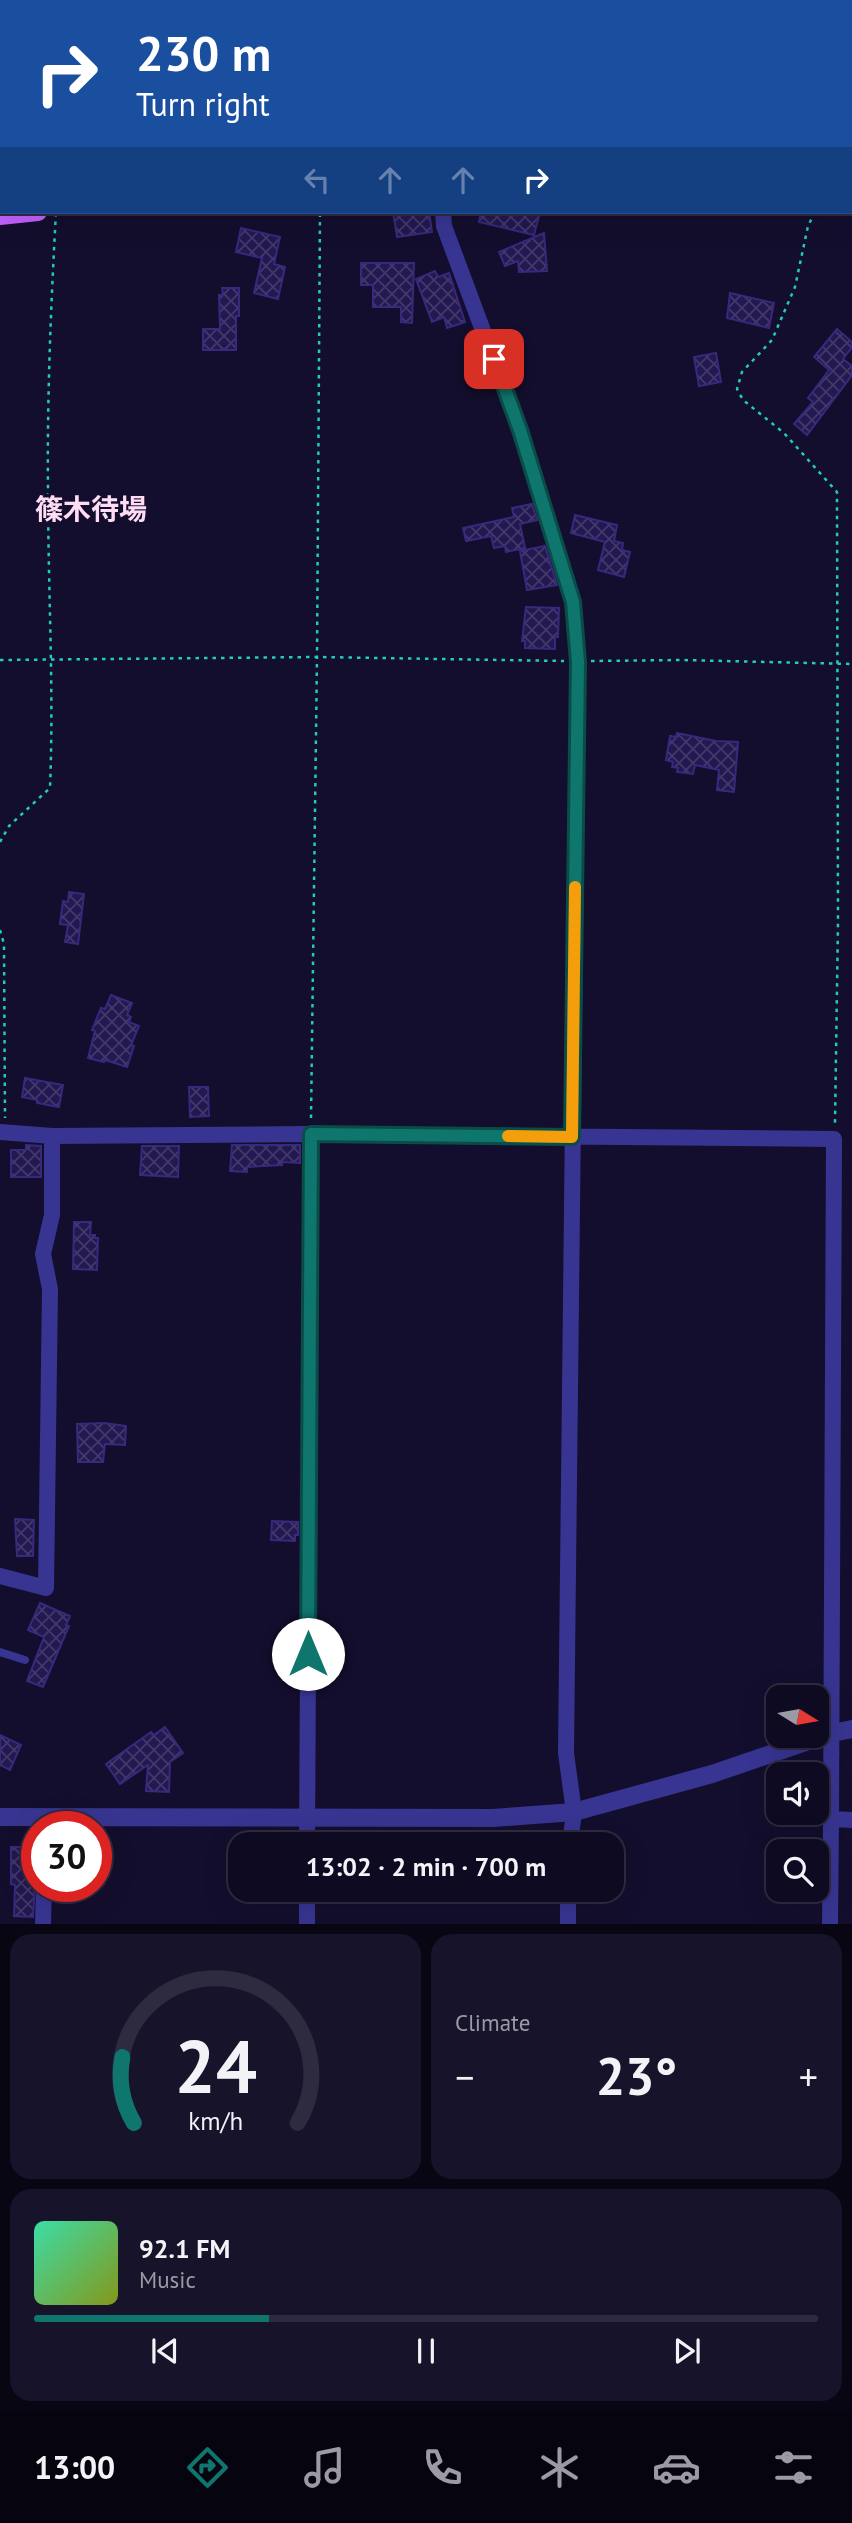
<!DOCTYPE html>
<meta charset="utf-8">
<style>
:root{--surface:#0e0a22;--page:#17132a;--text:#f1f3f6;--muted:#9b9aa5;--line:#2e2b40;--accent:#0f766e}
body{margin:0;font-family:"PT Sans","Noto Sans JP",sans-serif;background:var(--page);color:var(--text);height:100vh;display:flex;flex-direction:column;font-size:26px;white-space:nowrap}
*{box-sizing:border-box;margin:0}
p{font-size:23px;color:var(--muted)}
.icon{flex:none;width:38px;height:38px;fill:none;stroke:currentColor;stroke-width:2;stroke-linecap:round;stroke-linejoin:round}
.map{position:relative;height:1924px;overflow:hidden}
.drawer{display:flex;flex-direction:column;gap:10px;padding:10px;background:#080613;flex:1}
.drawer>*{flex:none}
.top-card{position:absolute;left:0px;top:0px;width:852px;height:214px;box-shadow:0 7px 28px #0002,0 0 0 2px var(--line);background:#1a4fa0;color:#fff;overflow:hidden}
.needle{width:46px;rotate:101deg}
.fabs{position:absolute;left:766px;top:1685px;display:grid;gap:14px}
.fabs a{display:grid;place-items:center;width:63px;height:63px;border-radius:14px;background:var(--surface);box-shadow:0 7px 28px #0002,0 0 0 2px var(--line);font-size:35px}
.speed{position:absolute;left:21px;top:1811px;display:flex;gap:14px;font-size:35px;font-weight:700;text-align:center}
.speed>*{display:grid;place-content:center;width:91px;height:91px;border-radius:50%;background:var(--surface);box-shadow:0 7px 28px #0002,0 0 0 2px var(--line);line-height:1}
.speed .limit{border:10px solid #d22;background:#fff;color:#111}
.pin{position:absolute;display:grid;place-items:center;width:60px;height:60px;color:#fff;margin:-30px;border-radius:14px;box-shadow:0 4px 10px #0006}
.me{position:absolute;width:77px;margin:-38px;rotate:0deg;stroke-linejoin:round;filter:drop-shadow(0 0 5px #0008)}
.turn{display:flex;align-items:center;gap:24px;height:147px;padding:0 21px;font-size:32px}
.turn .icon{width:91px;height:91px;stroke-width:2.5}
.turn b{display:block;font-size:49px;line-height:60px}
.lanes{display:flex;align-items:center;height:66px;padding:0 21px;background:#0003;justify-content:center;gap:35px;direction:ltr}
.lanes .off{opacity:.35}
.big{font-size:52px;font-weight:800;line-height:1.1}
.drawer .tile{flex:1;display:flex;flex-direction:column;justify-content:center;gap:10px;min-width:0;padding:0 24px;border-radius:21px;background:var(--page)}
.drawer .dial{align-items:center;gap:0}
.dial svg{height:182px;overflow:visible;fill:none;stroke:var(--line);stroke-width:7;stroke-linecap:round;text-anchor:middle}
.dial text{fill:var(--text);stroke:none}
.song{display:flex;align-items:center;gap:21px}
.cover{width:84px;height:84px;border-radius:10px;background:linear-gradient(135deg,hsl(160 70% 55%),hsl(70 70% 35%))}
.played{height:7px;border-radius:4px;background:linear-gradient(90deg,var(--accent) 30%,var(--line) 30%)}
.keys{display:flex;justify-content:space-around;direction:ltr}
.heat{display:flex;justify-content:space-between;align-items:center;font-size:38px;direction:ltr}
.drawer .tiles{flex:1;display:grid;gap:10px;grid-template-columns:1fr 1fr}
.tile:last-child{grid-column:span 2}
.trip{position:absolute;left:228px;top:1832px;width:396px;height:70px;border-radius:21px;background:var(--surface);box-shadow:0 7px 28px #0002,0 0 0 2px var(--line);font-weight:800;line-height:70px;text-align:center}
.tabs{display:flex;height:112px;justify-content:space-around;align-items:center;background:#06040e;color:var(--muted)}
.tabs .icon{width:49px;height:49px}
.tabs .active{color:var(--accent)}
.tabs b{font-size:32px;color:var(--text)}
.map>svg:first-child{display:block}
.building{fill:url(#building-cross-hatch);stroke:#38287e;stroke-width:2}
.lines{fill:none;stroke-linecap:round;stroke-linejoin:round}
.path{stroke:#23cabe;stroke-width:2.5;stroke-dasharray:3.5 5;stroke-linecap:butt}
.service{stroke:#373591;stroke-width:8}
.minor{stroke:#373591;stroke-width:16}
.tertiary{stroke:#373591;stroke-width:18}
.primary{stroke:#c261ff;stroke-width:18}
.route-casing{stroke:#0a4d48;stroke-width:18}
.route{stroke:#0f766e;stroke-width:12}
.slow{stroke:#f59e0b;stroke-width:12}
.labels{text-anchor:middle;dominant-baseline:central;stroke-width:7;stroke-linejoin:round;paint-order:stroke}
.quarter-label{font-size:28px;font-weight:bold;fill:#ffdcf3;stroke:#130e2d}
</style>
<div class="map">
<svg width="852" height="1925" viewBox="0 0 852 1925">
<defs>
<pattern id="building-cross-hatch" width="8" height="8" patternUnits="userSpaceOnUse" patternTransform="scale(1.75)"><rect width="8" height="8" fill="#231850"/><path d="M0 0l8 8M0 8l8-8" fill="none" stroke="#42396a"/></pattern>
</defs>
<rect width="100%" height="100%" fill="#130e2d"/>
<path class="building" d="M 393,212 L 429,212 L 432,232 L 397,237 Z
M 481,212 L 540,212 L 534,235 L 479,222 Z
M 241,228 L 280,237 L 274,264 L 285,267 L 278,299 L 254,293 L 262,258 L 236,252 Z
M 544,233 L 547,271 L 519,272 L 518,261 L 505,266 L 499,252 Z
M 361,263 L 414,263 L 412,323 L 401,322 L 401,307 L 373,307 L 373,285 L 361,285 Z
M 435,271 L 438,277 L 449,273 L 465,322 L 447,328 L 444,317 L 432,322 L 416,279 Z
M 222,288 L 239,288 L 239,316 L 236,316 L 236,350 L 203,350 L 203,329 L 220,329 L 219,295 L 223,295 Z
M 730,293 L 774,303 L 769,328 L 727,318 Z
M 837,329 L 852,342 L 852,347 L 843,359 L 852,366 L 852,375 L 807,435 L 794,424 L 813,402 L 808,398 L 829,370 L 814,357 Z
M 716,353 L 721,382 L 699,386 L 694,357 Z
M 532,504 L 537,520 L 520,524 L 525,548 L 506,552 L 505,546 L 494,548 L 491,536 L 466,541 L 463,528 L 514,517 L 512,508 Z
M 575,515 L 617,525 L 614,541 L 623,543 L 622,550 L 630,552 L 624,577 L 598,570 L 605,542 L 571,533 Z
M 545,546 L 557,585 L 527,590 L 520,551 Z
M 526,607 L 559,608 L 558,637 L 555,637 L 555,649 L 525,648 L 525,641 L 522,641 Z
M 677,733 L 716,741 L 738,742 L 734,792 L 717,790 L 719,770 L 695,765 L 693,774 L 677,772 L 678,768 L 672,767 L 673,762 L 666,760 L 670,736 L 676,737 Z
M 69,892 L 84,894 L 78,944 L 65,942 L 68,925 L 60,924 L 63,901 L 68,902 Z
M 111,995 L 132,1003 L 127,1015 L 131,1017 L 129,1022 L 139,1026 L 131,1045 L 134,1046 L 127,1067 L 105,1060 L 104,1062 L 88,1058 L 95,1031 L 92,1030 L 101,1008 L 105,1009 Z
M 25,1078 L 63,1085 L 59,1107 L 37,1103 L 37,1100 L 22,1097 Z
M 189,1087 L 208,1087 L 209,1116 L 190,1117 Z
M 26,1145 L 41,1146 L 41,1177 L 11,1177 L 11,1150 L 26,1150 Z
M 232,1145 L 300,1145 L 300,1163 L 282,1162 L 282,1165 L 247,1167 L 247,1172 L 230,1171 Z
M 142,1146 L 179,1146 L 178,1177 L 140,1175 Z
M 74,1222 L 91,1222 L 90,1235 L 95,1235 L 95,1238 L 98,1238 L 97,1270 L 73,1269 Z
M 105,1423 L 126,1426 L 125,1445 L 105,1444 L 103,1462 L 78,1462 L 77,1424 Z
M 15,1519 L 34,1520 L 33,1556 L 17,1556 Z
M 272,1521 L 298,1522 L 298,1535 L 295,1535 L 295,1541 L 271,1540 Z
M 40,1603 L 70,1616 L 66,1625 L 69,1626 L 43,1687 L 27,1681 L 44,1637 L 28,1630 Z
M 165,1727 L 183,1753 L 170,1762 L 169,1792 L 146,1791 L 148,1765 L 120,1784 L 106,1764 L 151,1732 L 154,1735 Z
M 0,1735 L 21,1745 L 10,1770 L 0,1765 Z
M 11,1847 L 37,1847 L 33,1917 L 14,1916 L 15,1885 L 11,1884 Z"/>
<g class="lines">
<path class="path" d="M 850,190 L 852,191
M 815,212 L 808,226 L 795,287 L 772,340 L 742,372 L 737,389 L 743,400 L 784,433 L 837,492 L 838,922 L 835,1123
M 0,660 L 317,657 L 564,661
M 591,661 L 682,660 L 852,664
M 0,842 L 9,826 L 50,788 C 54,688 48,589 48,489 C 47,396 51,304 56,212
M 0,930 L 4,944 L 5,1118
M 311,1118 L 317,657 L 320,212"/>
<path class="service" d="M 0,1652 L 25,1660"/>
<path class="minor" d="M 58,2 L 58,0
M 155,2 L 155,0
M 245,2 L 245,0
M 337,2 L 337,0
M 566,2 L 567,0
M 729,2 L 729,0
M 841,2 L 841,0
M 0,25 L 2,24
M 850,126 L 852,126
M 443,212 L 444,226 L 520,430 L 573,602 L 578,662 L 566,1753 L 574,1812 L 570,1844
M 0,1132 L 52,1136 L 311,1134 L 834,1139 L 831,1819 L 852,1820
M 0,1576 L 46,1588 L 50,1289 L 43,1254 L 52,1215 L 52,1136
M 307,1844 L 311,1134
M 43,1925 L 44,1886
M 307,1925 L 307,1890
M 568,1925 L 568,1890
M 830,1925 L 831,1819"/>
<path class="tertiary" d="M 446,2 L 446,0
M 0,1817 L 493,1818 L 574,1812 L 712,1774 L 832,1733 L 852,1729"/>
<path class="primary" d="M 850,155 L 852,156
M 0,216 L 38,212"/>
</g>
<g class="lines">
<defs>
<path id="route" d="M 308,1654 L 311,1134 L 572,1137 L 578,662 L 573,602 L 520,430 L 494,359"/>
</defs>
<use href="#route" class="route-casing"/>
<use href="#route" class="route"/>
<path class="slow" d="M 508,1136 L 572,1137 L 575,887"/>
</g>
<g class="labels">
<g class="quarter-label">
<text x="91" y="508">篠木待場</text>
</g>
</g>
</svg>
<div class="fabs">
<a><svg class="needle" viewBox="-14 -14 28 28"><path d="M0-13l5 13h-10z" fill="#e53935"/><path d="M0 13l5-13h-10z" fill="#9b9aa5"/></svg></a>
<a><svg class="icon" aria-label="sound" viewBox="0 0 24 24"><path d="M4 9h4l5-4v14l-5-4H4zM17 9q2 3 0 6"/></svg></a>
<a><svg class="icon" aria-label="search" viewBox="0 0 24 24"><circle cx="10" cy="10" r="6"/><path d="M15 15l6 6"/></svg></a>
</div>
<div class="speed"><div class="limit">30</div></div>
<div class="pin" style="left:494px;top:359px;background:#d93025"><svg class="icon" aria-label="arrive" viewBox="0 0 24 24"><path d="M6 21V4h12l-3 4 3 4H6"/></svg></div>
<svg class="me" style="left:308px;top:1654px" viewBox="-20 -20 40 40"><circle r="19" fill="#fff"/><path d="M0-13L10 11 0 6-10 11z" fill="#0f766e"/></svg>
<div class="trip">13:02 · 2 min · 700 m</div>
<div class="top-card">
<div class="turn"><svg class="icon" aria-label="right" viewBox="0 0 24 24"><path d="M7 20v-9h11M14 6l5 5-5 5"/></svg><div><b>230 m</b>Turn right</div></div>
<div class="lanes"><svg class="icon off" aria-label="left" viewBox="0 0 24 24"><path d="M17 20v-9H6M10 6l-5 5 5 5"/></svg><svg class="icon off" aria-label="ahead" viewBox="0 0 24 24"><path d="M12 20V5M6 11l6-6 6 6"/></svg><svg class="icon off" aria-label="ahead" viewBox="0 0 24 24"><path d="M12 20V5M6 11l6-6 6 6"/></svg><svg class="icon" aria-label="right" viewBox="0 0 24 24"><path d="M7 20v-9h11M14 6l5 5-5 5"/></svg></div>
</div>
</div>
<section class="drawer">
<div class="tiles">
<div class="tile dial"><svg viewBox="0 0 100 80">
<path d="M14 69A42 42 0 1 1 86 69"/>
<path d="M14 69A42 42 0 0 1 9 40" stroke="#0f766e"/>
<text x="50" y="56" font-size="32" font-weight="700">24</text>
<text x="50" y="72" font-size="11">km/h</text>
</svg></div>
<div class="tile"><p>Climate</p>
<div class="heat"><a>−</a><b class="big">23°</b><a>+</a></div>
</div>
<div class="tile">
<div class="song"><i class="cover"></i><div><b>92.1 FM</b><p>Music</p></div></div>
<div class="played"></div>
<div class="keys"><svg class="icon" aria-label="previous" viewBox="0 0 24 24"><path d="M18 5L8 12l10 7zM5 5v14"/></svg><svg class="icon" aria-label="pause" viewBox="0 0 24 24"><path d="M8 5v14M16 5v14"/></svg><svg class="icon" aria-label="next" viewBox="0 0 24 24"><path d="M6 5l10 7-10 7zM19 5v14"/></svg></div>
</div>
</div>
</section>
<nav class="tabs">
<b>13:00</b>
<svg class="icon active" aria-label="directions" viewBox="0 0 24 24"><path d="M12 3l9 9-9 9-9-9zM9 14v-3h6M13 9l2 2-2 2"/></svg>
<svg class="icon" aria-label="music" viewBox="0 0 24 24"><path d="M9 18V5l10-2v13"/><circle cx="6" cy="18" r="3"/><circle cx="16" cy="16" r="3"/></svg>
<svg class="icon" aria-label="phone" viewBox="0 0 24 24"><path d="M5 4h4l2 5-3 2q2 4 5 5l2-3 5 2v4C11 20 4 13 5 4z"/></svg>
<svg class="icon" aria-label="climate" viewBox="0 0 24 24"><path d="M12 3v18M4 7l16 10M4 17L20 7"/></svg>
<svg class="icon" aria-label="car" viewBox="0 0 24 24"><path d="M5 17H2v-5l4-1 3-4h7l3 4 3 1v5h-3M9 17h6M6 11h13"/><circle cx="7" cy="17" r="2"/><circle cx="17" cy="17" r="2"/></svg>
<svg class="icon" aria-label="filters" viewBox="0 0 24 24"><path d="M4 7h16M4 17h16"/><circle cx="9" cy="7" r="2"/><circle cx="15" cy="17" r="2"/></svg>
</nav>
